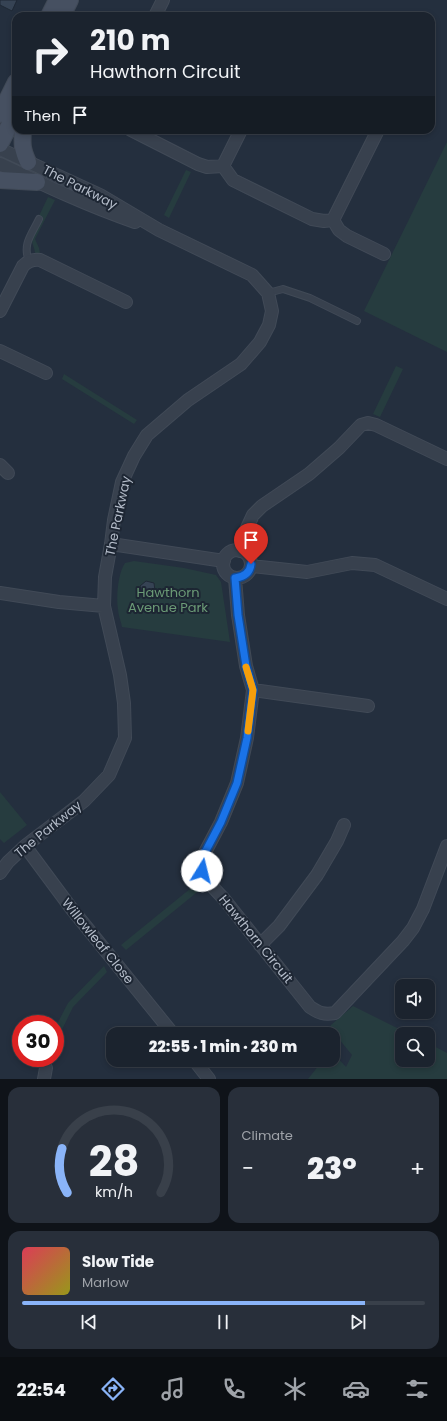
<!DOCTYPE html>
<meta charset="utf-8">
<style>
:root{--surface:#1b232e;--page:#282f3a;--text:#f1f3f6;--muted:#a0a4aa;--line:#39404a;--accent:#8ab4f8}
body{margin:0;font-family:Poppins,sans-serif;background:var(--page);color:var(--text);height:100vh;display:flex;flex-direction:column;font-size:15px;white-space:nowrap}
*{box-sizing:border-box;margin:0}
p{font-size:13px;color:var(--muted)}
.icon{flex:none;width:22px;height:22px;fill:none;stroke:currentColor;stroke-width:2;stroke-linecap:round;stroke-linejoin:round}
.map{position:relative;height:1079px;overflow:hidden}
.side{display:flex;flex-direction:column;gap:8px;padding:8px;background:#0f1319;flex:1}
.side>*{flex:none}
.top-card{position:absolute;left:12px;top:12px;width:423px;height:122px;border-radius:12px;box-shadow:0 2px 6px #0003,0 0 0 1px var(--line);background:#1b232e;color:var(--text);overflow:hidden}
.controls{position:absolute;left:395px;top:979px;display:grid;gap:8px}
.controls a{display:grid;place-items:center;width:40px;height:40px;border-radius:8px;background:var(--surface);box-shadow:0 2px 6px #0003,0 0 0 1px var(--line);font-size:20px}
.speed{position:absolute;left:12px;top:1015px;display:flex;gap:8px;font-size:20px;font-weight:700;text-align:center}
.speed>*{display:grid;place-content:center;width:52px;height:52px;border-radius:50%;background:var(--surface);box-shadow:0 2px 6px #0003,0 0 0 1px var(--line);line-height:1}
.speed .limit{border:6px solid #d22;background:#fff;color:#111}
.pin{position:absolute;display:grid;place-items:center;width:34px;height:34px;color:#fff;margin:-41px -17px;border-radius:50% 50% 50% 0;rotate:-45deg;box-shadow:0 0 4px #0007}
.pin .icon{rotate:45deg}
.me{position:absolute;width:44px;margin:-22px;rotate:9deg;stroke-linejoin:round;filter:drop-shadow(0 0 3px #0008)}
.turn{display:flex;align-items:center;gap:14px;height:84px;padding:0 12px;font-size:18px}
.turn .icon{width:52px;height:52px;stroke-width:2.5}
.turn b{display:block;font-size:28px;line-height:34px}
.then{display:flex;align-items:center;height:38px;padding:0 12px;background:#0003;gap:8px;font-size:15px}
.big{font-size:30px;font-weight:800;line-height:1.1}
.side .card{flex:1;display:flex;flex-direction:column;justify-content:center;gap:6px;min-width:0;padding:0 14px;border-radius:12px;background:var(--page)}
.side .dial{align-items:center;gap:0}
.dial svg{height:104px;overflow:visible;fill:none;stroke:var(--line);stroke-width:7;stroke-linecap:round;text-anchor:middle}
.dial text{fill:var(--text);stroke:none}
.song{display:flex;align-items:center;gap:12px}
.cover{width:48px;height:48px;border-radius:6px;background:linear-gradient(135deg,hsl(350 70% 55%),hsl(60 70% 35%))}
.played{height:4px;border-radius:2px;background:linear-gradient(90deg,var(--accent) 85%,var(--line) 85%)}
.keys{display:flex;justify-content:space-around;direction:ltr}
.heat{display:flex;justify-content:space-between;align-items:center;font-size:22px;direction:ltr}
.side .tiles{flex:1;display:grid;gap:8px;grid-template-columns:1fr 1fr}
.card:last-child{grid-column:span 2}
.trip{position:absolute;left:106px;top:1027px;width:234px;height:40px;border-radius:12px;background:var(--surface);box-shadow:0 2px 6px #0003,0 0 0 1px var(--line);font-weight:800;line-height:40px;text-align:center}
.tab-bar{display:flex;height:64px;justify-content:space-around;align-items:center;background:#0b0e12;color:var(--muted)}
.tab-bar .icon{width:28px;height:28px}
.tab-bar .selected{color:var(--accent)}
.tab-bar b{font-size:18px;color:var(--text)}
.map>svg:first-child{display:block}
.green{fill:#263c3f}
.building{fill:#364354;stroke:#1f2835}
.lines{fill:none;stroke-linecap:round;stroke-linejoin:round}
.lane-casing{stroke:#414a57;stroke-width:8}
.street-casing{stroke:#414a57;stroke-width:14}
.secondary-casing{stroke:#414a57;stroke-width:18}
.lane{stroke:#38414e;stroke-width:6}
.street{stroke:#38414e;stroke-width:12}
.secondary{stroke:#465061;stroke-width:16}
.route-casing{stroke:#114b97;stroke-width:10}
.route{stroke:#1a73e8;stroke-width:7}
.slow{stroke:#f59e0b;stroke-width:7}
.labels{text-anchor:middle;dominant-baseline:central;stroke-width:4;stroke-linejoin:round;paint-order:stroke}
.street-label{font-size:13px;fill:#b4bcc9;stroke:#1d2633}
.park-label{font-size:13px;fill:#6b9a76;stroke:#1d2633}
</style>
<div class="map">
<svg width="447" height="1079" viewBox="0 0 447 1079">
<rect width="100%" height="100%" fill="#242f3e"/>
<path class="green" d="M 447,142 L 447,352 L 364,311 Z
M 186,170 L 191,172 L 169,218 L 164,215 Z
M 48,197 L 55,200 L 35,239 L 39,248 L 40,254 L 35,253 C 35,249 32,244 32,240 C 33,233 39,224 42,218 L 39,216 Z
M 396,366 L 403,369 L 380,417 L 373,414 Z
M 64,374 L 137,420 L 134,424 L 62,379 Z
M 134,561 L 184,568 L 216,575 L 221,582 L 230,642 L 122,627 C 121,621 118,615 118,609 C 116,597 118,573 125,563 Z
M 0,792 L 27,825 L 4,843 L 0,839 Z
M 196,884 L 201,889 L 126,950 L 121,945 Z
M 104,966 L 107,972 L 73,1007 L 55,1044 L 55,1028 L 68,1003 Z
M 353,1006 L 409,1034 L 402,1034 L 402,1060 L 428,1060 L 428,1043 L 447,1053 L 447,1079 L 308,1079 L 323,1060 L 333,1060 L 333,1053 L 346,1067 L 352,1055 L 330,1028 L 331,1025 Z"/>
<path class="building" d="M 0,0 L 17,0 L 12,11 L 0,5 Z
M 146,581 L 154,583 L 155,591 L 150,597 L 142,594 L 140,586 Z"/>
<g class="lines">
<defs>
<path id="lane" d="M 29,261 C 22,244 32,234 39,219
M 268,293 L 283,289 L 310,298 L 357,321"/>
<path id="street" d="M 155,16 L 163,0
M 131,130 L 198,164 L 207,167 L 223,166 L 233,180 L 312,219 L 324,221 L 333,220 L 339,230 L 347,236 L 384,254
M 0,149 L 100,195 L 159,230 L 252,275 L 268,293 L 272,311 L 269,325 L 260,342 L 241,364 L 188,400 L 147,435 L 134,456 L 122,482 L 114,520 L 111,544 L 105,577 L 104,606 L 120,675 L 124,703 L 125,738 L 109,775 L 84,801 L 25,846 L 8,862 L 0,873
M 0,164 C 44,185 88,206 135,222
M 223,166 L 241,130
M 333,220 L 378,130
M 0,311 L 23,266 C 28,261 33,259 40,260 L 126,302
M 0,351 L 46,373
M 0,465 L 8,473
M 111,544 L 224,561
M223 564a14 14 0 1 1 28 0a14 14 0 1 1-28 0Z
M 240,551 L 242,539 L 247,528 L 253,515 L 262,506 L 309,474 L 339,448 L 361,425 L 368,423 L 376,425 L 447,459
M 251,566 L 307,572 L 352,563 L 375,565 L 447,599
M 235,578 L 238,615 L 246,666 L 253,690 L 247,738 L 237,783 L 221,822 L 201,860 L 203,871 L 208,882 L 224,899 L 310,1007 C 319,1013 324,1015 335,1013 L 403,941 L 413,928 L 423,909 L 447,846
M 0,593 L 59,602 L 104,606
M 253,690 L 368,706
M 25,846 L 71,908 L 173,1034
M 260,945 L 279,926 L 317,875 L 337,841 L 344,825
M 194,1060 L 209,1079
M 44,1079 L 46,1068"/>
<path id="secondary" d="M 49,16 L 57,0
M 62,16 L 70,0
M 0,114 L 16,82
M 23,130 C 22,144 22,149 28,162
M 0,144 L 16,112
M 0,180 L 37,182"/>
</defs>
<use href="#lane" class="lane-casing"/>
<use href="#street" class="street-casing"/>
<use href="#secondary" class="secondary-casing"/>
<use href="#lane" class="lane"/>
<use href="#street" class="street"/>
<use href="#secondary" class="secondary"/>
</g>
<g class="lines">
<defs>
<path id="route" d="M 202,871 L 201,860 L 221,822 L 237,783 L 247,738 L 253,690 L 246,666 L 238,615 L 235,578 C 244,577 250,573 251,564"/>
</defs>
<use href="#route" class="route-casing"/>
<use href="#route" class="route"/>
<path class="slow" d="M 246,667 L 253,690 L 248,731"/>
</g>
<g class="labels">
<g class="street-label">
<text transform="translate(80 187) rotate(27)">The Parkway</text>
<text transform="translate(118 516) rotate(-78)">The Parkway</text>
<text transform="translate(48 829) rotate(-39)">The Parkway</text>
<text transform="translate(256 939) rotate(51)">Hawthorn Circuit</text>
<text transform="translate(98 941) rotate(51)">Willowleaf Close</text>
</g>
<g class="park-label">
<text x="168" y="592">Hawthorn<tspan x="168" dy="15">Avenue Park</tspan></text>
</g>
</g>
</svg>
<div class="controls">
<a><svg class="icon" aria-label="sound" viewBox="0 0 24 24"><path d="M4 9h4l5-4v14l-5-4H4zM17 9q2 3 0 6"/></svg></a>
<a><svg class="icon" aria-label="search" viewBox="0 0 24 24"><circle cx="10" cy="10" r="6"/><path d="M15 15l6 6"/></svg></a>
</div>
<div class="speed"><div class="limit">30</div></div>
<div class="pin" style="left:251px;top:564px;background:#d93025"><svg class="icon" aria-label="arrive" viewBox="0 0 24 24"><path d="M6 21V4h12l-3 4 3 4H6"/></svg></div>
<svg class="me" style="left:202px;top:871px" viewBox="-20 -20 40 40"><circle r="19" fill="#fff"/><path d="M0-13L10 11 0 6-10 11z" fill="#1a73e8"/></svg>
<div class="trip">22:55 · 1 min · 230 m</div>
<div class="top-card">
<div class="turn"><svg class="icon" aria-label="right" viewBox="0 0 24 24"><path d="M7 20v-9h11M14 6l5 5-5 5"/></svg><div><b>210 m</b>Hawthorn Circuit</div></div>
<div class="then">Then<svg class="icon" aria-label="arrive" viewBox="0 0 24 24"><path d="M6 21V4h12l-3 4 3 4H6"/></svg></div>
</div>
</div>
<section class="side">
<div class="tiles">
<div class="card dial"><svg viewBox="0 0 100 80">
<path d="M14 69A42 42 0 1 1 86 69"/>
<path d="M14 69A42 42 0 0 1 10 35" stroke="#8ab4f8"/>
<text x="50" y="56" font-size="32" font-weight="700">28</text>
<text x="50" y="72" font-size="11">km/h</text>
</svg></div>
<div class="card"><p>Climate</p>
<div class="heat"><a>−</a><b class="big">23°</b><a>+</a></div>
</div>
<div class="card">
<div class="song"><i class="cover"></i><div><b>Slow Tide</b><p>Marlow</p></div></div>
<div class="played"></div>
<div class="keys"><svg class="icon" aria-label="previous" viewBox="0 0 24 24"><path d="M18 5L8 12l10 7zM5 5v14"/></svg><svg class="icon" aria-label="pause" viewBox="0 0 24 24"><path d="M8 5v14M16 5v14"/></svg><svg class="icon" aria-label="next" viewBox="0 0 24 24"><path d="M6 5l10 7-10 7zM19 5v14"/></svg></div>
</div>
</div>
</section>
<nav class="tab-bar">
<b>22:54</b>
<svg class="icon selected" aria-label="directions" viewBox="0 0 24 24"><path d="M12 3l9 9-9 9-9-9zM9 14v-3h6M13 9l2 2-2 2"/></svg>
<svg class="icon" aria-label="music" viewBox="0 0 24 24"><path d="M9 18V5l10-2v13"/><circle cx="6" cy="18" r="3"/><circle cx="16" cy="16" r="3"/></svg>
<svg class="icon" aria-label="phone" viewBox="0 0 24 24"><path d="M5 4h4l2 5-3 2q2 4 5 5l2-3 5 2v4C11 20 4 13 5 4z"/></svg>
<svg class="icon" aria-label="climate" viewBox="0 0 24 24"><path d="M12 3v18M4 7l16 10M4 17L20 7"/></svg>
<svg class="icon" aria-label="car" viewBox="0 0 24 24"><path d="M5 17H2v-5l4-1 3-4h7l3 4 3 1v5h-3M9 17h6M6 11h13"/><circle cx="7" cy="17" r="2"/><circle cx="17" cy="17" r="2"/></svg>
<svg class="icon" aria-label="filters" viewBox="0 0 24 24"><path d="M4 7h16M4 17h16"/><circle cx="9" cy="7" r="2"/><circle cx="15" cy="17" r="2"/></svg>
</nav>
